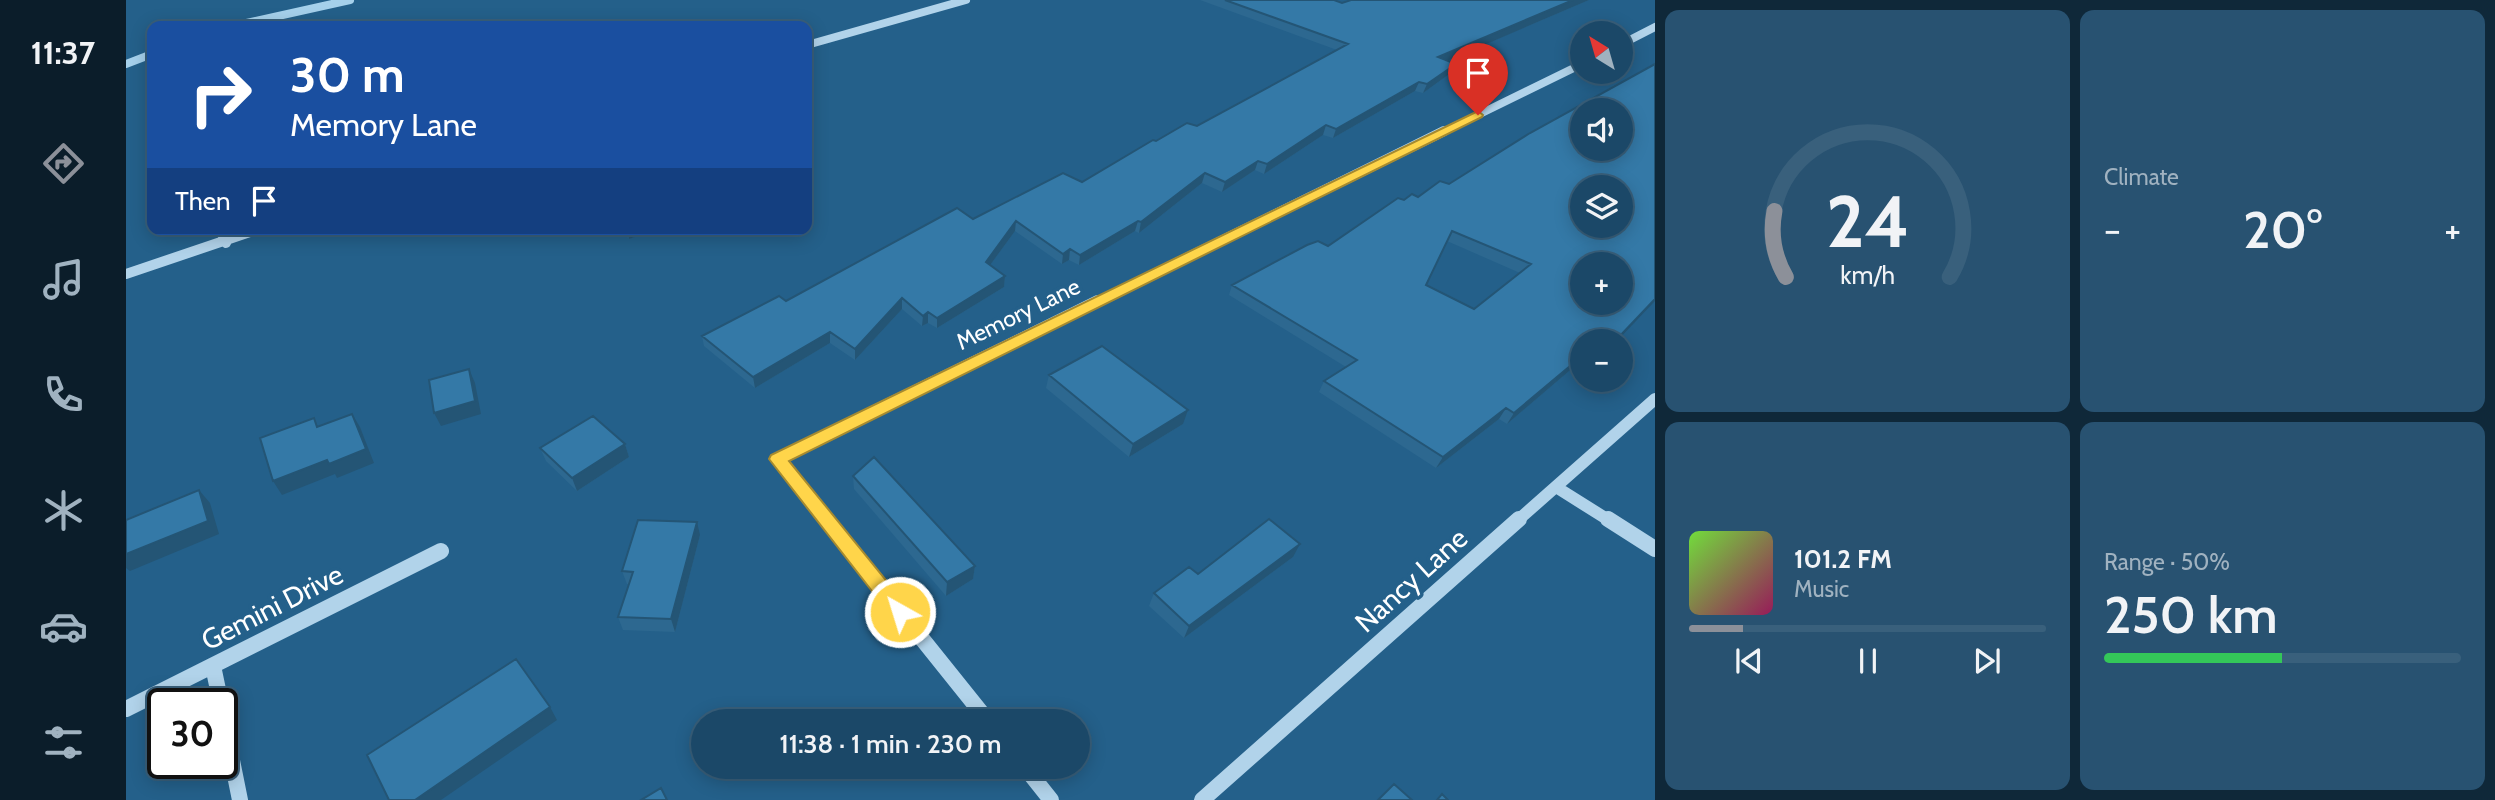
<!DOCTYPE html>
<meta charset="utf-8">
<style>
:root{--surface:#1b4868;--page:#285271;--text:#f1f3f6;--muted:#a0b2c0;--line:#39607c;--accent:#8c9099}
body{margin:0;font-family:Cabin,sans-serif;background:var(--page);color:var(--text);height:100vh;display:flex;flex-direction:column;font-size:26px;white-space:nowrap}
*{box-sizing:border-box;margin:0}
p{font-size:23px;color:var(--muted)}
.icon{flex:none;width:38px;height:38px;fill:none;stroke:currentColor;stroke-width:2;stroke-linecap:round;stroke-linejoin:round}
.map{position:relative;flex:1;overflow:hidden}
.side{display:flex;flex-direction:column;gap:10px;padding:10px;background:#0f2839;width:840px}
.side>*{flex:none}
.guide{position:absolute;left:21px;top:21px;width:665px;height:214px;border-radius:14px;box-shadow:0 4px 18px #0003,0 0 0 2px var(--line);background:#1a4fa0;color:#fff;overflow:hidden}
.needle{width:46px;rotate:323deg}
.controls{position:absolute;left:1444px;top:21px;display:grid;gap:14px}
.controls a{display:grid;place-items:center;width:63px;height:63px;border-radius:50%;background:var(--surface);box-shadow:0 4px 18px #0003,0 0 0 2px var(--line);font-size:35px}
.speed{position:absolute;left:21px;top:688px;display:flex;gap:14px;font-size:35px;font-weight:700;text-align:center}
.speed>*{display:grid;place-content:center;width:91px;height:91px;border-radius:50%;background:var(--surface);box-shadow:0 4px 18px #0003,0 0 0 2px var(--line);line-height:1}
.speed .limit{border:4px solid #111;border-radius:10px;background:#fff;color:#111}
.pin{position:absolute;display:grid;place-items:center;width:60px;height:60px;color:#fff;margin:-72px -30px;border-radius:50% 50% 50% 0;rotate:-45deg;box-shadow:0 0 7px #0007}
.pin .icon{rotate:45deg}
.me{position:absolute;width:77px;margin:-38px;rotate:321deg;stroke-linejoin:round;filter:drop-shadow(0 0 5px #0008)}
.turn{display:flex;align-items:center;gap:24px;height:147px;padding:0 28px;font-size:32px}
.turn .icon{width:91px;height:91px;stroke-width:2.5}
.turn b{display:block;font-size:49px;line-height:60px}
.then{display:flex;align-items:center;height:66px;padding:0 28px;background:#0003;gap:14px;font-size:26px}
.big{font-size:52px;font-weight:600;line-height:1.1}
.side .tile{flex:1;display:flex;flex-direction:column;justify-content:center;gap:10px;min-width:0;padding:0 24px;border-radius:14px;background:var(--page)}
.side .dial{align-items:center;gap:0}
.dial svg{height:182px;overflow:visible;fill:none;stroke:var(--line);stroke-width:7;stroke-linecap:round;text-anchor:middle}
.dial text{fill:var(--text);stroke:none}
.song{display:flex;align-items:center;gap:21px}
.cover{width:84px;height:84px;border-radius:10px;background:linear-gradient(135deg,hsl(100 70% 55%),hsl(330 70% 35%))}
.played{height:7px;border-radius:4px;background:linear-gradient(90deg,var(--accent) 15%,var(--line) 15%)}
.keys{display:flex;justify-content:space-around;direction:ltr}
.heat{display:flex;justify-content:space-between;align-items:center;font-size:38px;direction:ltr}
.charge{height:10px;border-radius:5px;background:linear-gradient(90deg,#34c759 50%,var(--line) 0)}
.side .tiles{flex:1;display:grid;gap:10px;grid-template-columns:repeat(2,1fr)}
.trip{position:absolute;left:565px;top:709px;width:399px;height:70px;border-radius:35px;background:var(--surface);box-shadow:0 4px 18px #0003,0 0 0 2px var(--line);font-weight:600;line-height:70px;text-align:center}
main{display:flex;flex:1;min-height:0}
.tab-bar{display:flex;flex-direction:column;width:126px;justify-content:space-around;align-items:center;background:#0b1d2a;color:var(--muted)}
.tab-bar .icon{width:49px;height:49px}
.tab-bar .on{color:var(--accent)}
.tab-bar b{font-size:32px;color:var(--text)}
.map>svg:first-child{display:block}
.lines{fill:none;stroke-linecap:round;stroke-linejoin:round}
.stream{stroke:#a5d0eb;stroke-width:8}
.minor-far3{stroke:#b1d3ea;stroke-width:8}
.minor-far2{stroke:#b1d3ea;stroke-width:10}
.minor-far1{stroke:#b1d3ea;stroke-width:12}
.minor{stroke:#b1d3ea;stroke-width:16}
.wall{fill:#2d6890;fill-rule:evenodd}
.shaded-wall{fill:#245575}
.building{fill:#3479a7;stroke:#245575;stroke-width:2;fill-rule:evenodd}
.route{fill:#ffd54a;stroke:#a68a30;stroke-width:2}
.labels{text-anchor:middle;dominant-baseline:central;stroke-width:7;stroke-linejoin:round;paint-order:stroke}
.street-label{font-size:23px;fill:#fff;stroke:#24608a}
.near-street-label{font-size:28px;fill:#fff;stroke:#24608a}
</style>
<main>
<nav class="tab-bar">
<b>11:37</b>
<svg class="icon on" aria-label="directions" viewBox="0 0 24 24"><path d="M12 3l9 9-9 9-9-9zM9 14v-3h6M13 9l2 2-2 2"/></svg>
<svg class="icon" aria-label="music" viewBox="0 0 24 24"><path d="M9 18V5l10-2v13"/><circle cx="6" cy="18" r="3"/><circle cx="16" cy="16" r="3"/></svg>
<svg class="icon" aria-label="phone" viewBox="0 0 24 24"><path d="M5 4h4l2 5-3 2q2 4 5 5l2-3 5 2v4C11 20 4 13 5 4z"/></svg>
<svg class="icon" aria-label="climate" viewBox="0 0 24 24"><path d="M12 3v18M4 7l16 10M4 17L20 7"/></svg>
<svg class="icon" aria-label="car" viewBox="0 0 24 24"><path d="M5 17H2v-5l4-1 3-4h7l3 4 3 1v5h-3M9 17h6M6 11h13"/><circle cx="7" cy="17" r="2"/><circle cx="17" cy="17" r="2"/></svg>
<svg class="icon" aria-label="filters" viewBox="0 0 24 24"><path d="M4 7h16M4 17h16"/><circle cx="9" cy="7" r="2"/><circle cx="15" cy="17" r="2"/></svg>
</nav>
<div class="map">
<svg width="1529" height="800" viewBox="0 0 1529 800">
<rect width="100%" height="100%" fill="#24608a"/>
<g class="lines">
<path class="stream" d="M 107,26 L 224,0
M 0,64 L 26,54"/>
<path class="minor-far3" d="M 681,45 L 840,0
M 1494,45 L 1529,27
M 1315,133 L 1456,64"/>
<path class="minor-far2" d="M 94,229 L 100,243
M 0,274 L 133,229
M 969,303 L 1318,131"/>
<path class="minor-far1" d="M 1430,487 L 1484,521
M 701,521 L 651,459 L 972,301
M 1391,521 L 1529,399"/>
<path class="minor" d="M 700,519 L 862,721
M 1482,519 L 1529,549
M 87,666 L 95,704
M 0,709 L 315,551
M 96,711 L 114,800
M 898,766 L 925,800
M 1076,800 L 1393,519"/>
</g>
<path class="wall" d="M 1074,0 L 1208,0 L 1216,3 L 1463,0 L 1322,60 L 1330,64 L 1326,72 L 1297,93 L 1289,91 L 1207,138 L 1197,135 L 1138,174 L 1129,170 L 1096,192 L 1076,183 L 1013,233 L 1009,231 L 953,265 L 943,260 L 936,264 L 889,231 L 864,265 L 879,276 L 878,287 L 811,328 L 802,323 L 796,326 L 776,309 L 729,360 L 704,343 L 629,388 L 578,346 L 576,336 L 660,301 L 847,219 L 956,182 L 1030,141 L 1071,126 L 1211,50 Z
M 1529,64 L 1529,301 L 1491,341 L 1456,341 L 1456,360 L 1381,424 L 1373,419 L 1310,468 L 1193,392 L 1198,381 L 1220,367 L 1103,295 L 1106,285 L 1202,246 L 1278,200 L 1292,197 L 1323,184 ZM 1321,241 L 1394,273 L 1348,309 L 1300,285 Z
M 495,229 L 531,229 L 503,239 Z
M 923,375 L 1057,424 L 1003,457 L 920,388 Z
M 499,444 L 503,457 L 451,491 L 420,461 L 414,448 Z
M 727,476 L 849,566 L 847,579 L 820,596 L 728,489 Z
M 574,535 L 549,632 L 497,630 L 492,617 L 503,584 L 501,584 L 496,571 Z
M 1167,557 L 1058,638 L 1023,606 L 1028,593 L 1072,574 Z"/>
<path class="shaded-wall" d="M 1447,0 L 1463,0 L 1309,66 L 1312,57 Z
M 1330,64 L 1326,72 L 1297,93 L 1301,84 Z
M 1293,82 L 1289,91 L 1207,138 L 1210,129 Z
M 1200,125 L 1197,135 L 1138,174 L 1141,164 Z
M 1132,161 L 1129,170 L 1096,192 L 1099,182 Z
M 1079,173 L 1076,183 L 1013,233 L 1015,222 Z
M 890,221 L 889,231 L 859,272 L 860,262 Z
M 1012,221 L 1009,231 L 953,265 L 954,255 Z
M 501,229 L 531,229 L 503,239 Z
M 944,249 L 943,260 L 936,264 L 937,254 Z
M 879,276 L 878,287 L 811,328 L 811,318 Z
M 776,298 L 776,309 L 729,360 L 729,349 Z
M 1529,299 L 1529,301 L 1491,341 L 1489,341 Z
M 802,312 L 802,323 L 796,326 L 797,316 Z
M 704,332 L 704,343 L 629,388 L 627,377 Z
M 1456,356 L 1456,360 L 1381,424 L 1388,413 Z
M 343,369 L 349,383 L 355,414 L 315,426 L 308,413 Z
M 1380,408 L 1373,419 L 1310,468 L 1317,457 Z
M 1062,410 L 1057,424 L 1003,457 L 1007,444 Z
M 226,414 L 234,427 L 248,463 L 211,478 L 209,474 L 156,495 L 147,481 Z
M 499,444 L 503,457 L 451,491 L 446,478 Z
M 73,490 L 84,503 L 93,534 L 4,571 L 0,568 L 0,554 Z
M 571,522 L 574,535 L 549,632 L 545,619 Z
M 1174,544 L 1167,557 L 1058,638 L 1063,626 Z
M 849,566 L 847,579 L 820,596 L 821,582 Z
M 424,707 L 431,720 L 315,800 L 289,800 Z"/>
<path class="building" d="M 1099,0 L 1208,0 L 1216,3 L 1225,0 L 1447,0 L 1312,57 L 1330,64 L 1301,84 L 1293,82 L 1210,129 L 1200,125 L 1141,164 L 1132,161 L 1099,182 L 1079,173 L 1015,222 L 1012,221 L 954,255 L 944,249 L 937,254 L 890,221 L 860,262 L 879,276 L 811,318 L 802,312 L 797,316 L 776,298 L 729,349 L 704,332 L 627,377 L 576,336 L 653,296 L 660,301 L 831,208 L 847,219 L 937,173 L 956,182 L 1027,140 L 1030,141 L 1061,123 L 1071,126 L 1222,44 Z
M 1529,64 L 1529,299 L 1491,339 L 1481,334 L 1473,341 L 1456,341 L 1456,356 L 1388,413 L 1380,408 L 1317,457 L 1198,381 L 1231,360 L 1106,285 L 1181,245 L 1192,241 L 1202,246 L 1272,198 L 1278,200 L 1286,194 L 1292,197 L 1314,181 L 1323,184 L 1404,133 ZM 1456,110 L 1494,110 L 1494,149 L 1456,149 ZM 1456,187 L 1494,187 L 1494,226 L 1456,226 ZM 1326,231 L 1405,264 L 1348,309 L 1300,285 ZM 1456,264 L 1494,264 L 1494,303 L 1456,303 Z
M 976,346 L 1062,410 L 1007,444 L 923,375 Z
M 343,369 L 349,401 L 308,413 L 303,380 Z
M 226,414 L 240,449 L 203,464 L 201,460 L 147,481 L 134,438 L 188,418 L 191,427 Z
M 467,416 L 499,444 L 446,478 L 414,448 Z
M 748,457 L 849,566 L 821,582 L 727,476 Z
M 73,490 L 82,521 L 0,554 L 0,520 Z
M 1143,519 L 1174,544 L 1063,626 L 1028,593 L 1063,567 L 1072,574 Z
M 512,520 L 571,522 L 545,619 L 492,617 L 507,572 L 496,571 Z
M 390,659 L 424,707 L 289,800 L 263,800 L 241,755 Z
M 1268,784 L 1286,800 L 1252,800 Z
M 535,788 L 541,800 L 515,800 Z
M 1316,794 L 1322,800 L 1311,800 Z"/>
<path class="route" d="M 1352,111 L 1357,115 L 1356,117 L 663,461 L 781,606 L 784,612 L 781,618 L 774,621 L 767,618 L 643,459 L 645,455 Z"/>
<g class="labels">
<g class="street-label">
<text transform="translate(892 314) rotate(-26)">Memory Lane</text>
</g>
<g class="near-street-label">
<text transform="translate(1285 580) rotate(-42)">Nancy Lane</text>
<text transform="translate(146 607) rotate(-27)">Gemini Drive</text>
</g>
</g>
</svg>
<div class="controls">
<a><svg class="needle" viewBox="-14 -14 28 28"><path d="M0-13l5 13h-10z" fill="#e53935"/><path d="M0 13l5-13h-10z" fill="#a0b2c0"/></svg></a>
<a><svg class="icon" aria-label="sound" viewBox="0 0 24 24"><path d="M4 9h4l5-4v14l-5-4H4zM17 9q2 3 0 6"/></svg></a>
<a><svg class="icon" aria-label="layers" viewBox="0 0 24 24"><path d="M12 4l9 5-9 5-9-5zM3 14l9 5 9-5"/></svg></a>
<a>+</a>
<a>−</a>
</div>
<div class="speed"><div class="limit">30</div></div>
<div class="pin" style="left:1352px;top:115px;background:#d93025"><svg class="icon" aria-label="arrive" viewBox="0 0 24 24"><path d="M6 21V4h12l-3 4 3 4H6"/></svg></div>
<svg class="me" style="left:774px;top:612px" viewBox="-20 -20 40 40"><circle r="17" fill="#ffd54a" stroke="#fff" stroke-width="3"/><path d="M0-11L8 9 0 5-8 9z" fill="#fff"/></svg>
<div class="trip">11:38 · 1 min · 230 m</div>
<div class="guide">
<div class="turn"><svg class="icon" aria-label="right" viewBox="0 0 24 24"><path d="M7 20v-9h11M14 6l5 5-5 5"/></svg><div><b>30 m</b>Memory Lane</div></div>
<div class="then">Then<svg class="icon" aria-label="arrive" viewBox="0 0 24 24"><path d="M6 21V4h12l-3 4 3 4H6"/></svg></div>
</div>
</div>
<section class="side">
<div class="tiles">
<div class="tile dial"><svg viewBox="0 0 100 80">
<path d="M14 69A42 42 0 1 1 86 69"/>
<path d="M14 69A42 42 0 0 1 9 40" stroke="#8c9099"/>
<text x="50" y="56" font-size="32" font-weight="700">24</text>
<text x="50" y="72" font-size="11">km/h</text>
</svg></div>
<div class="tile"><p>Climate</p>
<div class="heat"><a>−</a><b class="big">20°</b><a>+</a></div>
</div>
<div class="tile">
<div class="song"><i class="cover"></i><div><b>101.2 FM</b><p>Music</p></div></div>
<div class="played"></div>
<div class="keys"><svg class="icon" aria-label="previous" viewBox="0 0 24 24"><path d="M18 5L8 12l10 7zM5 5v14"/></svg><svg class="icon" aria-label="pause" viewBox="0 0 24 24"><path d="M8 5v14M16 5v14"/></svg><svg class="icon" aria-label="next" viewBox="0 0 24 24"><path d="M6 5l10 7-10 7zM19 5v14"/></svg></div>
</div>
<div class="tile"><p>Range · 50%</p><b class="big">250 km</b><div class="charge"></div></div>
</div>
</section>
</main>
